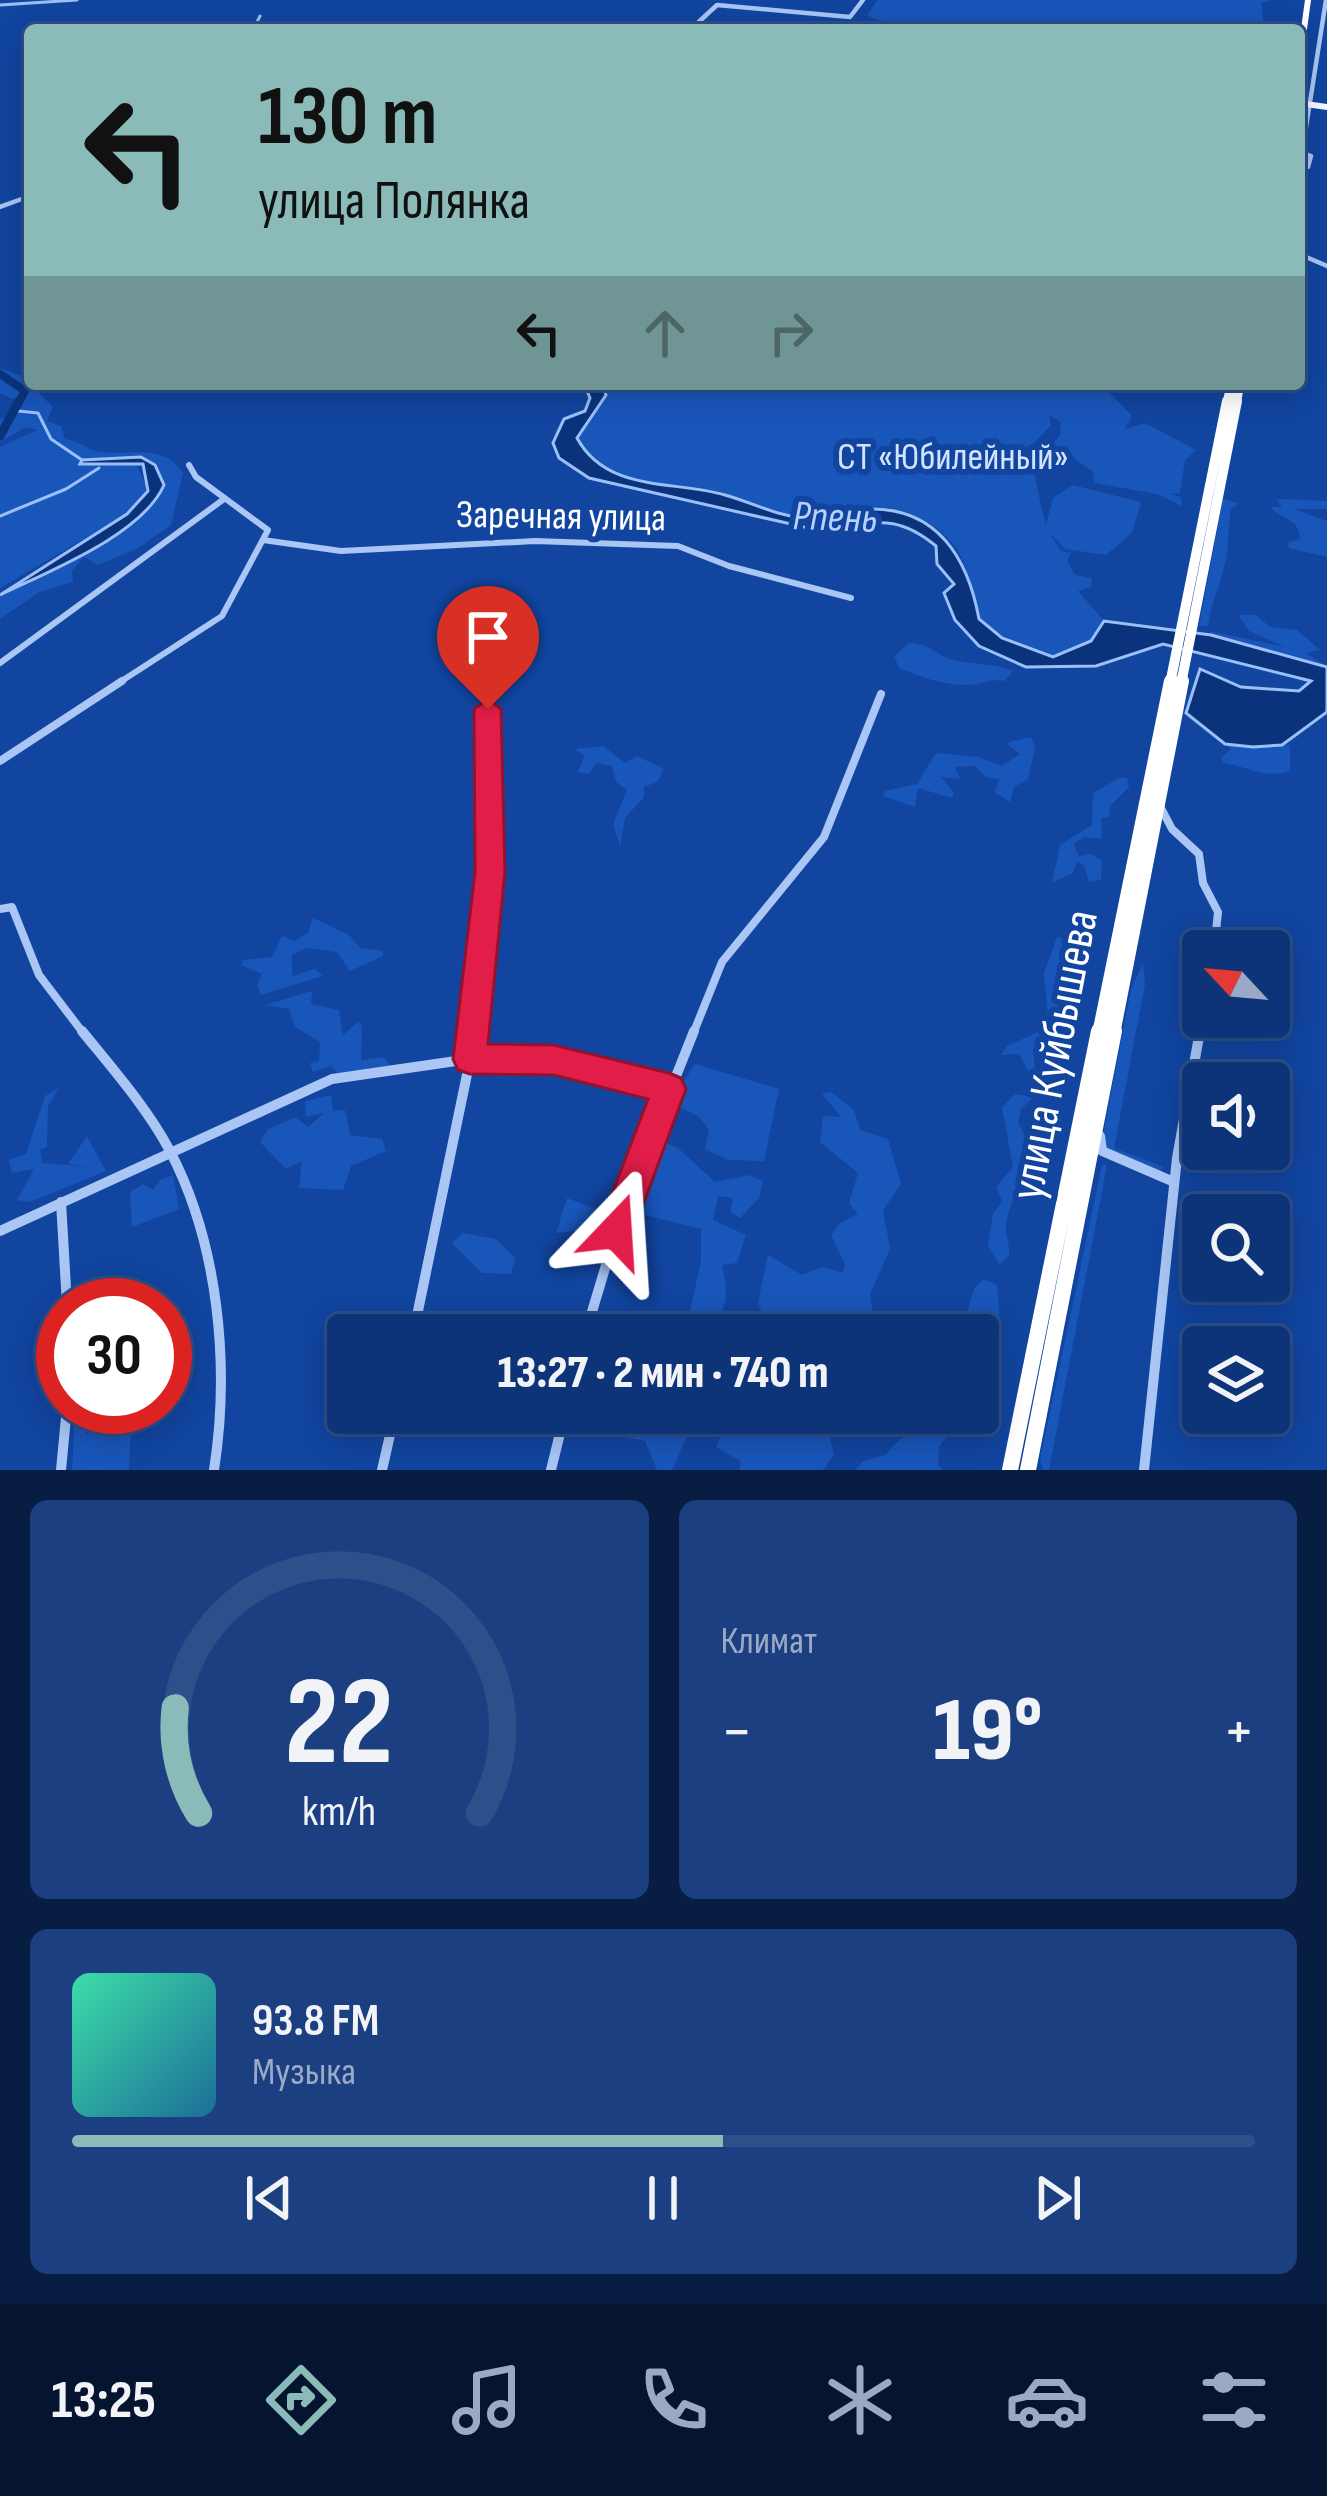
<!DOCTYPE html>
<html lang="ru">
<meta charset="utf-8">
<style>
:root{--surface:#0d3478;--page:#1b3f80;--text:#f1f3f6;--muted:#9aaac6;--line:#2d4f8a;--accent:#8bbbb9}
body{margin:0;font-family:"Sofia Sans Condensed",sans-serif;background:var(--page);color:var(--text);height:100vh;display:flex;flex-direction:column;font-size:45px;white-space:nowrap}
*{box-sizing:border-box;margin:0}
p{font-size:39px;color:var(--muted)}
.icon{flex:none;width:66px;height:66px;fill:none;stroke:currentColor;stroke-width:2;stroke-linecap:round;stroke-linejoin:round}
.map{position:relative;height:1470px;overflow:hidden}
.details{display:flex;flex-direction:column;gap:30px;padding:30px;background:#071d42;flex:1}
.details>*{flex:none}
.hud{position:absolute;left:24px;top:24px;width:1281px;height:366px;border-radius:12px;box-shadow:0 6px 30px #0003,0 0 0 3px var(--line);background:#8bbbb9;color:#111;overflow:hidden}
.needle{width:78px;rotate:296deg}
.buttons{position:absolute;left:1182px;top:930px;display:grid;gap:24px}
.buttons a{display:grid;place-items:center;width:108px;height:108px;border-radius:12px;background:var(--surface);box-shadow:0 6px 30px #0003,0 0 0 3px var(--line);font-size:60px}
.speed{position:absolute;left:36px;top:1278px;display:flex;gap:24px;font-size:60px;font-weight:700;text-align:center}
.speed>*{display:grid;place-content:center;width:156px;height:156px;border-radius:50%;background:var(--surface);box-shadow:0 6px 30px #0003,0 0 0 3px var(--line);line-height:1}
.speed .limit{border:18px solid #d22;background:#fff;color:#111}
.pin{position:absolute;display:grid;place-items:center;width:102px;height:102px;color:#fff;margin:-123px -51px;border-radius:50% 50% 50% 0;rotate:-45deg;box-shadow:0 0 12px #0007}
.pin .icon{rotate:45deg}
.me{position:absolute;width:132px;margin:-66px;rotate:20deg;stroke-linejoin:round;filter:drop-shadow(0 0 9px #0008)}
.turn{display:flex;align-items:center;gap:42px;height:252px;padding:0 36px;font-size:54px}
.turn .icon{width:156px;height:156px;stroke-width:2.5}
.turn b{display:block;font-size:84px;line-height:102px}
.lanes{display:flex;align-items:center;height:114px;padding:0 36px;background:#0003;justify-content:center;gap:60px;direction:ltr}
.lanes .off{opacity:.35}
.big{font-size:90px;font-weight:800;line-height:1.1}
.details .tile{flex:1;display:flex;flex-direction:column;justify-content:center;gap:18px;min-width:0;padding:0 42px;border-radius:18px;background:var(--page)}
.details .dial{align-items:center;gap:0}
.dial svg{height:312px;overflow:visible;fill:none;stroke:var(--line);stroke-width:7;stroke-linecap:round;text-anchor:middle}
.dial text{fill:var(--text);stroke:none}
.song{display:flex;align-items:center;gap:36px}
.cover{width:144px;height:144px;border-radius:18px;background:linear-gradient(135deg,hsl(160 70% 55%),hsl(200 70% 35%))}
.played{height:12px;border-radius:6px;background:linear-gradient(90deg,var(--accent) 55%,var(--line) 55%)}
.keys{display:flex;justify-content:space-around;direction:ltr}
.heat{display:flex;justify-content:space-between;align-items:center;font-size:66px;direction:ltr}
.details .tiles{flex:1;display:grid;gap:30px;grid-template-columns:1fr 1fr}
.tile:last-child{grid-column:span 2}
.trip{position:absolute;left:327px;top:1314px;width:672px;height:120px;border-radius:12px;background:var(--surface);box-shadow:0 6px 30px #0003,0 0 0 3px var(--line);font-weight:800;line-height:120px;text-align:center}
.dock{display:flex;height:192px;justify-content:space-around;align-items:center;background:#051530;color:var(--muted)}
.dock .icon{width:84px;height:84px}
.dock .current{color:var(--accent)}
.dock b{font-size:54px;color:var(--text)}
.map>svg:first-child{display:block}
.green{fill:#1956ba}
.water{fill:#0a337c;stroke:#9bc0f8;stroke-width:3}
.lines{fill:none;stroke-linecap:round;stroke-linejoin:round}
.stream{stroke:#9bc0f8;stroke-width:3}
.river-far1{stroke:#0a337c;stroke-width:8}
.river{stroke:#0a337c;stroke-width:9}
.minor-far3{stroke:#a9c6f5;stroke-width:4.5}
.minor-far2{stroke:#a9c6f5;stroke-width:6}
.minor-far1{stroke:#a9c6f5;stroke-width:8}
.minor{stroke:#a9c6f5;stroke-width:10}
.major{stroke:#f7faff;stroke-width:6}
.highway-far4{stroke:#fff;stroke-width:6}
.highway-far3{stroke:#fff;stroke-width:9}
.highway-far2{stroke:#fff;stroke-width:10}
.highway-far1{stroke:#fff;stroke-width:14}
.highway{stroke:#fff;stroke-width:16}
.route{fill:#e11d48;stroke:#92132f;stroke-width:3}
.labels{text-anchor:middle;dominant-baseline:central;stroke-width:12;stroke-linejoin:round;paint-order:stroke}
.park-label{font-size:39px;fill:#d2e3fe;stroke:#1145a0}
.street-label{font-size:39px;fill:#fff;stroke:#1145a0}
.water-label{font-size:42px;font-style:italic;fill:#b6d1fb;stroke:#1145a0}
.near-street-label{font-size:48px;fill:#fff;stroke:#1145a0}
</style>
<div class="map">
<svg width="1327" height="1470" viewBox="0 0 1327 1470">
<rect width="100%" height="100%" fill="#1145a0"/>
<path class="green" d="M 878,0 L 1272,0 L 1261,3 L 1264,24 L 1259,30 L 915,30 L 872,18 L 867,15 Z
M 0,368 L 22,376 L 53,407 L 47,421 L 61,426 L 65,439 C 79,440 86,450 101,452 C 131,456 162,442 183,473 L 171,525 L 138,548 L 98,565 L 84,557 L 72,571 L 73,582 L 39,592 L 0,619 L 0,595 C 49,570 142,535 164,485 L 155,465 L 128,461 L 136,464 L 149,491 L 127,514 L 0,588 L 0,447 L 37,430 L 26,427 L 0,442 L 0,419 L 18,411 L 21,403 L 0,393 Z
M 602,384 L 1101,384 L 1132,416 L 1125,429 L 1145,423 L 1196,450 L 1185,460 L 1180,493 L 1170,494 L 1181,497 L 1182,506 L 1157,494 L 1094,483 L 1093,472 L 1068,454 L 1048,449 L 1060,435 L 1061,422 L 1049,415 L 1051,425 L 1031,446 C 1030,458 1042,510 1046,525 L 1053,498 L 1073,485 L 1141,502 L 1132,533 L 1106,555 L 1065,549 L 1049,532 L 1061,551 L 1071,553 L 1067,561 L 1075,575 L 1092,578 L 1091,587 L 1078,591 L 1104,621 L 1091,641 L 1053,657 L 984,628 C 967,602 974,568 952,543 C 908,491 854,522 805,517 C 773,514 747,498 716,493 C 667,483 605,489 577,438 L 606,395 Z
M 1223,499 L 1239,503 L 1231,509 C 1228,526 1229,543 1226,558 C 1222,583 1211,601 1208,626 L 1199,626 Z
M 1282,499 L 1327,501 L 1327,509 L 1294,509 L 1327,521 L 1327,557 L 1289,548 L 1288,542 L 1300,539 C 1300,518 1281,520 1270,507 L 1282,507 L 1277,500 Z
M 1238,615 L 1256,615 L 1270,627 L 1297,630 L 1320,650 L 1306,653 L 1327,667 L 1211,635 L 1209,631 L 1285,647 L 1249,631 Z
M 909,643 C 929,643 937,656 954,660 C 975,665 993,663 1013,671 L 1004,681 C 989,678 981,685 967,685 C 943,685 921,677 899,668 L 894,656 Z
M 1031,737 L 1035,747 L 1028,779 L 1014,787 L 1010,802 L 994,792 L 1000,779 L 986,777 L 975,766 L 955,767 L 960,779 L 941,777 L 954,793 L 952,798 L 918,788 L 915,807 L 883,796 L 885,791 L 917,784 L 936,753 L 978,757 L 1002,766 L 1020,754 L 1006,743 Z
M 1225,744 L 1290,745 L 1290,771 C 1262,780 1249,766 1223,763 L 1221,757 L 1231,749 Z
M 603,746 L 625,763 L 637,756 L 664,769 L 657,782 L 644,787 L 644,797 L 625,818 L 620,847 L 613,824 L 627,790 L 616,782 L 612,766 L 596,763 L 589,774 L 578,772 L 584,756 L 575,749 Z
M 1119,778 L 1127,778 L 1129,787 L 1111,805 L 1109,817 L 1101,818 L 1102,839 L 1084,837 L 1073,844 L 1079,856 L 1091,854 L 1102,861 L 1101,880 L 1089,882 L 1084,865 L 1077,862 L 1073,873 L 1052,883 L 1060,845 L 1092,825 L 1093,793 Z
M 313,918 L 349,935 L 360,948 L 383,951 L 383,956 L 350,971 L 337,952 L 306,948 L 292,955 L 292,976 L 315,969 L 323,976 L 261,995 L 257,985 L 262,974 L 241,965 L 243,960 L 272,957 L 282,936 L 294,941 L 308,933 Z
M 1057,937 L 1072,940 L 1074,946 L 1063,954 L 1063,974 L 1077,982 L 1063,987 L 1068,996 L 1060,1004 C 1058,1046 1065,1025 1033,1049 L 1035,1069 L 1029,1072 L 1019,1054 L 1001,1055 L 1007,1046 L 1049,1027 L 1044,973 Z
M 1143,963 L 1145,984 L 1114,1148 L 1163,1167 L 1160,1173 L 1107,1152 L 1102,1141 L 1131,989 Z
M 312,991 L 311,1004 L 339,1010 L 343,1035 L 358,1022 L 362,1026 L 361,1060 L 384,1057 L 390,1066 L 337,1073 L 331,1066 L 313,1072 L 310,1063 L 319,1061 L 320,1042 L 295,1027 L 289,1009 L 265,1005 Z
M 695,1064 L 779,1089 L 764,1161 L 728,1160 L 705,1149 L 709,1130 L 699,1117 L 670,1102 Z
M 59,1088 L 48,1106 L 47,1147 L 40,1150 L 42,1163 L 90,1167 L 68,1164 L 87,1136 L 106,1171 L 30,1202 L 17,1200 L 34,1169 L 12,1173 L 9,1160 L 26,1154 L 45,1096 Z
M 831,1092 L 854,1110 L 860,1130 L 888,1139 L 901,1184 L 883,1210 L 890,1249 L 870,1294 L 875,1326 L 871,1335 L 764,1335 L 769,1329 L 758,1303 L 768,1255 L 802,1275 L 822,1267 L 843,1273 L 845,1264 L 831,1235 L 840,1223 L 858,1214 L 849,1203 L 858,1173 L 820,1142 L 823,1116 L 841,1117 L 822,1094 Z
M 1015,1094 L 1034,1097 L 1021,1109 L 1018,1123 C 1048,1172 1012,1180 1006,1225 C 1005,1234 1010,1245 1009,1255 L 1000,1265 L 988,1246 L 993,1214 L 1002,1201 L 996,1187 L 1013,1167 L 1002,1107 Z
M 331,1095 L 333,1111 L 345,1110 L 350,1135 L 382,1139 L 386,1151 L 351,1166 L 343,1190 L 299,1188 L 302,1161 L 286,1169 L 260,1142 L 267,1130 L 295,1117 L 308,1127 L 324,1113 L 306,1117 L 305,1101 Z
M 656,1139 L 678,1148 L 715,1182 L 749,1175 L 763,1181 L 759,1198 L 740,1218 L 730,1212 L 733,1198 L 718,1196 L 713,1220 L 746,1235 L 737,1263 L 722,1265 C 728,1290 729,1309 710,1329 L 700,1328 L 707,1335 L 685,1335 L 701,1261 L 701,1229 L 645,1215 L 627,1216 C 629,1189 651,1167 656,1139 Z
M 1102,1165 L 1107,1165 L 1049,1470 L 1043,1470 L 1040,1460 Z
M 173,1175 L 179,1209 L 132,1227 L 130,1192 L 143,1184 L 153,1190 L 160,1180 Z
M 567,1198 L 609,1214 L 594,1251 L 577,1231 L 556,1233 Z
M 462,1233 L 496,1239 L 515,1258 L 511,1274 L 482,1273 L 452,1243 Z
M 984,1279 L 997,1285 L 1000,1325 L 961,1335 L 974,1288 Z
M 75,1407 L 85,1407 L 86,1434 L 120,1426 L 132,1407 L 129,1470 L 72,1470 Z
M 615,1413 L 697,1413 L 672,1470 L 657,1470 L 645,1441 L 625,1437 Z
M 729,1413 L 844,1413 L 829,1435 L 834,1455 L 823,1470 L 739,1470 L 741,1461 L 716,1447 Z
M 940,1413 L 957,1413 L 959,1419 L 939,1447 L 938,1466 L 943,1470 L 855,1470 L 863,1461 L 886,1455 C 902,1432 921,1431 940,1413 Z"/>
<path class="water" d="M 584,384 L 602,384 L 606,395 L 577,438 C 607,493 674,480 725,495 C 754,503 782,519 813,518 C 832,518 850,509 868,509 C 938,507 968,559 979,619 L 1002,638 L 1053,657 L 1091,641 L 1104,621 L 1211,635 L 1327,667 L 1327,712 L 1282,745 L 1253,747 L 1225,744 L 1186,713 L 1200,669 L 1241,687 L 1299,691 L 1311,681 L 1163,644 L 1096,666 L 1026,667 L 979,646 L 955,620 L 944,593 L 954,584 L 937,564 L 936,546 C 887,506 867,530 813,529 L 589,478 L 559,458 L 553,443 L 564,419 L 585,411 L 590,398 Z
M 141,457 L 155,465 L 164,485 C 142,535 49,571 0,595 L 127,514 L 148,491 L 143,464 L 80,464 L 82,460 Z"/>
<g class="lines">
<path class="stream" d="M 0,5 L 77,0
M 253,30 L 260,16
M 18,411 L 38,413 L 51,439 L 82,460
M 0,516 L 66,489 L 99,468"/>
<path class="river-far1" d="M 0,374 L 25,391 L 18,404"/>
<path class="river" d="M 0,436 L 19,401"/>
<path class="minor-far3" d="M 690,30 L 717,5 L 850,17 L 863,0
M 1300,166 L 1308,167 L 1311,156 L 1303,153
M 1299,172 L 1326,0
M 0,207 L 30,196
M 1299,254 L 1327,266"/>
<path class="minor-far2" d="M 263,540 L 341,551 L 535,541 L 678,546 L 729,566 L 851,598
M 0,663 L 224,499
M 117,684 L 222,616 L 268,530 L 196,477 L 189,465"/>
<path class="minor-far1" d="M 0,761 L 122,681
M 1161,808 L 1172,829 L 1199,854 L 1203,883 L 1218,912 L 1214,951
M 0,909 L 12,907 L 39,975 L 84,1034
M 475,1034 L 493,866 L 488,709
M 693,1034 L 722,962 L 824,837 L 881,694
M 1200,1034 L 1203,1016"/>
<path class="minor" d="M 82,1031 C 112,1068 148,1109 170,1151 C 219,1245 230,1367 214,1470
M 1100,1136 L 1102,1151 L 1174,1182
M 61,1202 L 67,1305
M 0,1231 L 332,1079 L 470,1059 L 554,1060 L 669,1089
M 413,1335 L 476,1031
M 585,1335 L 622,1212 L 694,1031
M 61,1470 L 67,1407
M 382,1470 L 395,1413
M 551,1470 L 565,1413
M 1144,1470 L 1177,1158 L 1200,1031"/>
<path class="major" d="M 1299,103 L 1327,107"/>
<path class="highway-far4" d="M 1299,65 L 1308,0"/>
<path class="highway-far3" d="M 1227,404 L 1231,384
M 1236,404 L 1240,384"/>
<path class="highway-far2" d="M 1170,684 L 1227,401
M 1181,684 L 1237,401"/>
<path class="highway-far1" d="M 1099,1034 L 1171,681
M 1113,1034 L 1182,681"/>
<path class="highway" d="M 1010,1470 L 1099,1031
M 1028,1470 L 1114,1031"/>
</g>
<path class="route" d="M 488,699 L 501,709 L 505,872 L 488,1044 L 554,1045 L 669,1073 L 681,1078 L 686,1089 L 629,1243 L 616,1249 L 603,1243 L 598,1231 L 648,1099 L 554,1075 L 470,1074 L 458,1070 L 453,1059 L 475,872 L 474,709 Z"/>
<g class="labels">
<g class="park-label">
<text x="953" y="457">СТ «Юбилейный»</text>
</g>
<g class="street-label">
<text transform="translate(561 517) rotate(1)">Заречная улица</text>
</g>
<g class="water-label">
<text transform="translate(835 518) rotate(2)">Рпень</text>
</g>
<g class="near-street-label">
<text transform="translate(1055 1055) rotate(-79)">улица Куйбышева</text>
</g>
</g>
</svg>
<div class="buttons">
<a><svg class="needle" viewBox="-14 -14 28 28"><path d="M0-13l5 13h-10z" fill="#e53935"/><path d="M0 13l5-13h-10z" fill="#9aaac6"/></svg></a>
<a><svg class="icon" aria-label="sound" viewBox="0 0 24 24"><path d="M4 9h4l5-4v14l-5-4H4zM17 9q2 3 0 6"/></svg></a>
<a><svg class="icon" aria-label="search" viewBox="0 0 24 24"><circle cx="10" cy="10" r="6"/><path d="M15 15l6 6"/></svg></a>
<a><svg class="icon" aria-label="layers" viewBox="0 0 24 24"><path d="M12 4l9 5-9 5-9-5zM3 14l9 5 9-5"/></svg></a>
</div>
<div class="speed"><div class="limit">30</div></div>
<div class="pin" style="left:488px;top:709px;background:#d93025"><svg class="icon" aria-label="arrive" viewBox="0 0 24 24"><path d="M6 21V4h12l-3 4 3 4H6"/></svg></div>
<svg class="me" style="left:616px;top:1231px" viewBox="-20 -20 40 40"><path d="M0-17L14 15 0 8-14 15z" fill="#e11d48" stroke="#fff" stroke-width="4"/></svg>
<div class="trip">13:27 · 2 мин · 740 m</div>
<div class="hud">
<div class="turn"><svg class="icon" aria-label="left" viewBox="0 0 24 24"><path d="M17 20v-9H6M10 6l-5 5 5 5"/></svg><div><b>130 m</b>улица Полянка</div></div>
<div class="lanes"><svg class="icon" aria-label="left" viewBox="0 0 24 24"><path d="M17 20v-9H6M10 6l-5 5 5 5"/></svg><svg class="icon off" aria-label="ahead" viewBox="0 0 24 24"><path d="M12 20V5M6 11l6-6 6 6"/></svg><svg class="icon off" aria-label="right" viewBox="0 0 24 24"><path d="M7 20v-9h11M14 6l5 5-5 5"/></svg></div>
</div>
</div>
<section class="details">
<div class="tiles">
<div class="tile dial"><svg viewBox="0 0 100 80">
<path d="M14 69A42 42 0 1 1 86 69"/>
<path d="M14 69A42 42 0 0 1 8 42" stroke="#8bbbb9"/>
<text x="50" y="56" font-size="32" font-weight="700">22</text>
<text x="50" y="72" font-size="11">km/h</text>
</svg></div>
<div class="tile"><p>Климат</p>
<div class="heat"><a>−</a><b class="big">19°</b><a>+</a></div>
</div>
<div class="tile">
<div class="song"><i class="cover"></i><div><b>93.8 FM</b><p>Музыка</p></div></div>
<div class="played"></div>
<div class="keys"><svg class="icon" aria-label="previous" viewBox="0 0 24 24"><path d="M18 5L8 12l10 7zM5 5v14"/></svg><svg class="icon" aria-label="pause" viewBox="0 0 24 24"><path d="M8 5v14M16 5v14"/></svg><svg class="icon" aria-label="next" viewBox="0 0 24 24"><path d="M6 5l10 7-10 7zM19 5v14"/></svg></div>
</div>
</div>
</section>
<nav class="dock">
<b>13:25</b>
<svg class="icon current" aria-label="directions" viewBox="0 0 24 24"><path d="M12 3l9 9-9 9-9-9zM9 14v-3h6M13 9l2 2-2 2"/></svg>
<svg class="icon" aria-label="music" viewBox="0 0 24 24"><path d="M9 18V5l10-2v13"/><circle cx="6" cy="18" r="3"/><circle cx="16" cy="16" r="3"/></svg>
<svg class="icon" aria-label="phone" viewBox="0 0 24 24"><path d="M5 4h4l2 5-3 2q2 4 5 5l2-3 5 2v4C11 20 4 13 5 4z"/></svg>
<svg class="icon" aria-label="climate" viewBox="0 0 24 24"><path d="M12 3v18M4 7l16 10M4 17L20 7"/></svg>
<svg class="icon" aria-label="car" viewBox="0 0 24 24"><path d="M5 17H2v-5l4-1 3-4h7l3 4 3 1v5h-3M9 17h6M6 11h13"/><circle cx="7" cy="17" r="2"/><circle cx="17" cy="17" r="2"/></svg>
<svg class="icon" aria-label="filters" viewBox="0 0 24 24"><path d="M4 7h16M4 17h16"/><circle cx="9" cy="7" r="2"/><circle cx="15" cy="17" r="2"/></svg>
</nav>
